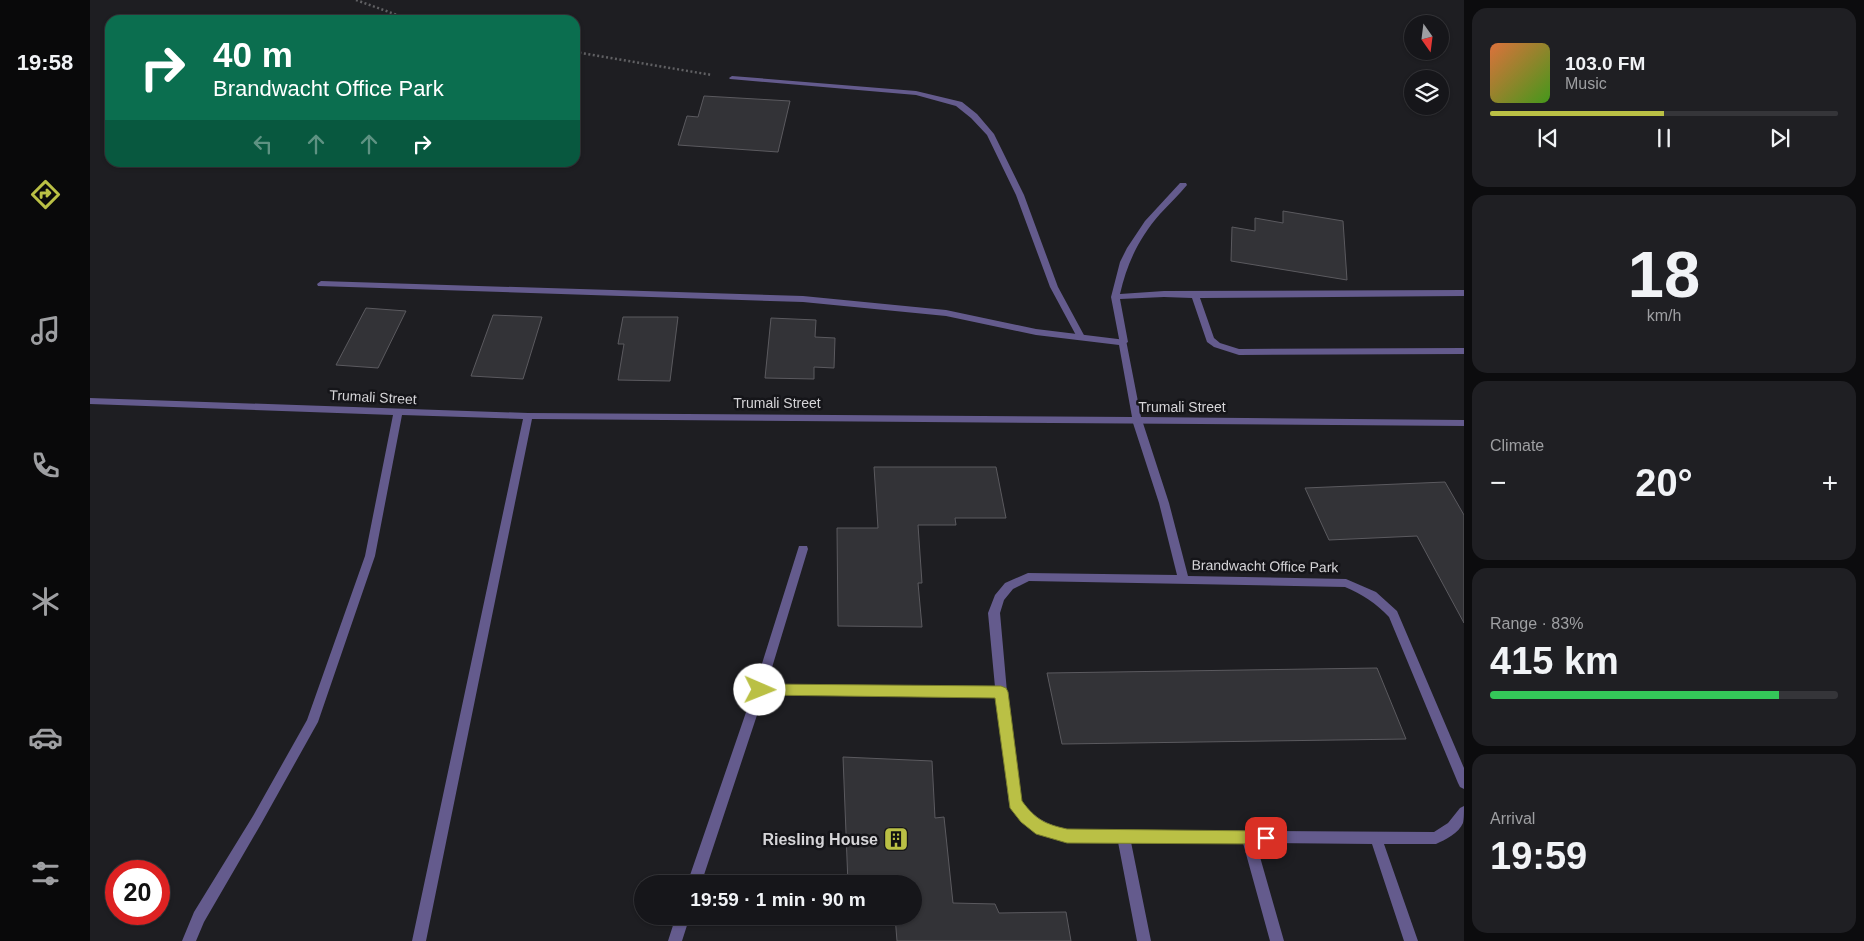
<!DOCTYPE html>
<meta charset="utf-8">
<style>
:root{--surface:#16161a;--page:#1f1f23;--text:#f1f3f6;--muted:#9e9fa2;--line:#353539;--accent:#bac045}
body{margin:0;font-family:Arial,sans-serif;background:var(--page);color:var(--text);height:100vh;display:flex;flex-direction:column;font-size:19px;white-space:nowrap}
*{box-sizing:border-box;margin:0}
p{font-size:16px;color:var(--muted)}
.icon{flex:none;width:28px;height:28px;fill:none;stroke:currentColor;stroke-width:2;stroke-linecap:round;stroke-linejoin:round}
.map{position:relative;flex:1;overflow:hidden}
.side{display:flex;flex-direction:column;gap:8px;padding:8px;background:#0c0c0e;width:400px}
.side>*{flex:none}
.hud{position:absolute;left:15px;top:15px;width:475px;height:152px;border-radius:15px;box-shadow:0 1px 4px #0004,0 0 0 1px var(--line);background:#0b6e4f;color:#fff;overflow:hidden}
.needle{width:32px;rotate:166deg}
.buttons{position:absolute;left:1314px;top:15px;display:grid;gap:10px}
.buttons a{display:grid;place-items:center;width:45px;height:45px;border-radius:50%;background:var(--surface);box-shadow:0 1px 4px #0004,0 0 0 1px var(--line);font-size:25px}
.speed{position:absolute;left:15px;top:860px;display:flex;gap:10px;font-size:25px;font-weight:700;text-align:center}
.speed>*{display:grid;place-content:center;width:65px;height:65px;border-radius:50%;background:var(--surface);box-shadow:0 1px 4px #0004,0 0 0 1px var(--line);line-height:1}
.speed .limit{border:8px solid #d22;background:#fff;color:#111}
.pin{position:absolute;display:grid;place-items:center;width:42px;height:42px;color:#fff;margin:-21px;border-radius:10px;box-shadow:0 2px 8px #0006}
.me{position:absolute;width:55px;margin:-28px;rotate:91deg;stroke-linejoin:round;filter:drop-shadow(0 0 4px #0008)}
.turn{display:flex;align-items:center;gap:18px;height:105px;padding:0 25px;font-size:22px}
.turn .icon{width:65px;height:65px;stroke-width:2.5}
.turn b{display:block;font-size:35px;line-height:42px}
.lanes{display:flex;align-items:center;height:48px;padding:0 25px;background:#0003;justify-content:center;gap:25px;direction:ltr}
.lanes .off{opacity:.35}
.big{font-size:38px;font-weight:700;line-height:1.1}
.side .card{flex:1;display:flex;flex-direction:column;justify-content:center;gap:8px;min-width:0;padding:0 18px;border-radius:15px;background:var(--page)}
.side .dial{align-items:center;gap:0}
.dial b{font-size:65px;line-height:1}
.song{display:flex;align-items:center;gap:15px}
.cover{width:60px;height:60px;border-radius:8px;background:linear-gradient(135deg,hsl(20 70% 55%),hsl(100 70% 35%))}
.played{height:5px;border-radius:2px;background:linear-gradient(90deg,var(--accent) 50%,var(--line) 50%)}
.keys{display:flex;justify-content:space-around;direction:ltr}
.heat{display:flex;justify-content:space-between;align-items:center;font-size:28px;direction:ltr}
.charge{height:8px;border-radius:4px;background:linear-gradient(90deg,#34c759 83%,var(--line) 0)}
.trip{position:absolute;left:544px;top:875px;width:288px;height:50px;border-radius:25px;background:var(--surface);box-shadow:0 1px 4px #0004,0 0 0 1px var(--line);font-weight:700;line-height:50px;text-align:center}
main{display:flex;flex:1;min-height:0}
.dock{display:flex;flex-direction:column;width:90px;justify-content:space-around;align-items:center;background:#09090a;color:var(--muted)}
.dock .icon{width:35px;height:35px}
.dock .on{color:var(--accent)}
.dock b{font-size:22px;color:var(--text)}
.map>svg:first-child{display:block}
.building{fill:#333337;stroke:#5b5a5f}
.lines{fill:none;stroke-linecap:round;stroke-linejoin:round}
.path{stroke:#606063;stroke-width:2.5;stroke-dasharray:2 2.5;stroke-linecap:butt}
.lane{fill:#645b8d;fill-rule:evenodd}
.street{fill:#645b8d;fill-rule:evenodd}
.route{fill:#bac045;stroke:#797d2d}
.labels{text-anchor:middle;dominant-baseline:central;stroke-width:5;stroke-linejoin:round;paint-order:stroke}
.street-label{font-size:14px;fill:#d6d5d8;stroke:#151519}
.near-poi-label{font-size:16px;font-weight:bold;fill:#d6d5d8;stroke:#151519;text-anchor:end}
</style>
<main>
<nav class="dock">
<b>19:58</b>
<svg class="icon on" aria-label="directions" viewBox="0 0 24 24"><path d="M12 3l9 9-9 9-9-9zM9 14v-3h6M13 9l2 2-2 2"/></svg>
<svg class="icon" aria-label="music" viewBox="0 0 24 24"><path d="M9 18V5l10-2v13"/><circle cx="6" cy="18" r="3"/><circle cx="16" cy="16" r="3"/></svg>
<svg class="icon" aria-label="phone" viewBox="0 0 24 24"><path d="M5 4h4l2 5-3 2q2 4 5 5l2-3 5 2v4C11 20 4 13 5 4z"/></svg>
<svg class="icon" aria-label="climate" viewBox="0 0 24 24"><path d="M12 3v18M4 7l16 10M4 17L20 7"/></svg>
<svg class="icon" aria-label="car" viewBox="0 0 24 24"><path d="M5 17H2v-5l4-1 3-4h7l3 4 3 1v5h-3M9 17h6M6 11h13"/><circle cx="7" cy="17" r="2"/><circle cx="17" cy="17" r="2"/></svg>
<svg class="icon" aria-label="filters" viewBox="0 0 24 24"><path d="M4 7h16M4 17h16"/><circle cx="9" cy="7" r="2"/><circle cx="15" cy="17" r="2"/></svg>
</nav>
<div class="map">
<svg width="1374" height="941" viewBox="0 0 1374 941">
<rect width="100%" height="100%" fill="#1e1e22"/>
<path class="building" d="M 614,96 L 700,101 L 688,152 L 588,145 L 597,116 L 608,117 Z
M 1193,211 L 1253,221 L 1257,280 L 1141,261 L 1142,227 L 1165,231 L 1165,218 L 1193,223 Z
M 276,308 L 316,311 L 288,368 L 246,365 Z
M 403,315 L 452,317 L 433,379 L 381,376 Z
M 533,317 L 588,317 L 580,381 L 528,380 L 534,344 L 528,344 Z
M 681,318 L 726,320 L 725,337 L 745,338 L 744,368 L 724,367 L 724,379 L 675,378 Z
M 784,467 L 906,467 L 916,518 L 865,518 L 866,525 L 828,525 L 832,583 L 828,583 L 832,627 L 748,626 L 747,528 L 788,528 Z
M 1355,482 L 1374,515 L 1374,623 L 1327,536 L 1239,540 L 1215,488 Z
M 1287,668 L 1316,739 L 972,744 L 957,673 Z
M 753,757 L 842,761 L 845,818 L 854,817 L 863,903 L 905,904 L 909,913 L 976,912 L 981,941 L 807,941 L 805,916 L 822,916 L 822,884 L 758,884 Z"/>
<g class="lines">
<path class="path" d="M 266,0 L 321,20
M 485,52 L 622,75"/>
<path class="lane" d="M 642,76 L 826,91 L 872,102 L 887,114 L 904,134 L 934,195 L 968,287 L 995,337 L 994,339 L 988,339 L 960,287 L 926,195 L 897,135 L 881,118 L 866,106 L 826,95 L 640,79 L 639,78 Z
M 1090,183 L 1096,183 L 1097,185 C 1089,195 1079,204 1070,214 C 1049,238 1037,263 1030,294 L 1074,291 L 1374,290 L 1374,296 L 1110,298 L 1124,338 L 1130,343 L 1149,349 L 1374,348 L 1374,354 L 1149,355 L 1124,347 L 1117,342 L 1102,298 L 1074,297 L 1030,299 L 1038,342 L 1033,345 L 1030,344 L 1021,297 L 1030,262 L 1037,248 L 1055,221 Z
M 1047,417 L 1052,420 L 1079,503 L 1098,576 L 1256,579 L 1286,592 L 1307,611 L 1374,768 L 1374,789 L 1370,787 L 1368,783 L 1299,617 C 1286,603 1272,594 1255,587 L 939,581 L 923,589 L 914,600 L 910,613 L 917,692 L 931,801 C 944,818 957,824 977,830 L 1344,832 L 1358,823 L 1370,808 L 1374,806 C 1374,811 1374,819 1373,823 C 1369,833 1355,840 1346,844 L 1294,844 L 1328,941 L 1314,941 L 1282,844 L 1166,843 L 1194,941 L 1180,941 L 1153,843 L 1041,842 L 1061,941 L 1047,941 L 1028,842 C 989,842 938,846 919,803 L 906,697 L 674,694 L 611,884 L 597,884 L 664,689 L 709,546 L 717,546 L 718,549 L 677,684 L 905,687 L 898,613 L 905,595 L 915,583 L 938,573 L 1087,575 L 1069,503 L 1042,420 Z
M 586,916 L 600,916 L 592,941 L 578,941 Z"/>
<path class="street" d="M 231,281 L 713,296 L 856,310 L 946,329 L 1036,340 L 1051,417 L 1374,420 L 1374,426 L 442,419 L 336,941 L 322,941 L 433,419 L 312,415 L 285,556 L 228,722 L 171,824 L 114,922 L 106,941 L 92,941 L 104,912 L 163,816 L 217,720 L 275,556 L 303,415 L 0,404 L 0,398 L 438,413 L 1042,417 L 1029,345 L 946,335 L 856,316 L 713,302 L 228,286 L 227,284 Z"/>
</g>
<path class="route" d="M 670,684 L 911,686 L 916,688 L 918,692 L 932,801 C 946,820 955,824 977,829 L 1176,831 L 1182,833 L 1184,838 L 1182,842 L 1176,844 L 977,843 L 946,834 L 931,822 L 920,808 L 905,698 L 670,695 L 665,694 L 663,690 L 665,685 Z"/>
<defs>
<symbol id="building-square" viewBox="-11 -11 22 22"><rect x="-9" y="-9" width="18" height="18" rx="4" fill="#bac045" stroke="#151519"/><path d="M-4-6H4V6H1V3H-1V6H-4ZM-2.5-4.3h1.7v1.8h-1.7ZM.8-4.3h1.7v1.8H.8ZM-2.5-1h1.7V.8h-1.7ZM.8-1h1.7V.8H.8Z" fill="#111"/></symbol>
</defs>
<g fill-rule="evenodd">
<use href="#building-square" x="792" y="825" width="28" height="28"/>
</g>
<g class="labels">
<g class="street-label">
<text transform="translate(283 397) rotate(3)">Trumali Street</text>
<text x="687" y="403">Trumali Street</text>
<text x="1092" y="407">Trumali Street</text>
<text transform="translate(1175 566) rotate(1)">Brandwacht Office Park</text>
</g>
<g class="near-poi-label">
<text x="788" y="839">Riesling House</text>
</g>
</g>
</svg>
<div class="buttons">
<a><svg class="needle" viewBox="-14 -14 28 28"><path d="M0-13l5 13h-10z" fill="#e53935"/><path d="M0 13l5-13h-10z" fill="#9e9fa2"/></svg></a>
<a><svg class="icon" aria-label="layers" viewBox="0 0 24 24"><path d="M12 4l9 5-9 5-9-5zM3 14l9 5 9-5"/></svg></a>
</div>
<div class="speed"><div class="limit">20</div></div>
<div class="pin" style="left:1176px;top:838px;background:#d93025"><svg class="icon" aria-label="arrive" viewBox="0 0 24 24"><path d="M6 21V4h12l-3 4 3 4H6"/></svg></div>
<svg class="me" style="left:670px;top:690px" viewBox="-20 -20 40 40"><circle r="19" fill="#fff"/><path d="M0-13L10 11 0 6-10 11z" fill="#bac045"/></svg>
<div class="trip">19:59 · 1 min · 90 m</div>
<div class="hud">
<div class="turn"><svg class="icon" aria-label="right" viewBox="0 0 24 24"><path d="M7 20v-9h11M14 6l5 5-5 5"/></svg><div><b>40 m</b>Brandwacht Office Park</div></div>
<div class="lanes"><svg class="icon off" aria-label="left" viewBox="0 0 24 24"><path d="M17 20v-9H6M10 6l-5 5 5 5"/></svg><svg class="icon off" aria-label="ahead" viewBox="0 0 24 24"><path d="M12 20V5M6 11l6-6 6 6"/></svg><svg class="icon off" aria-label="ahead" viewBox="0 0 24 24"><path d="M12 20V5M6 11l6-6 6 6"/></svg><svg class="icon" aria-label="right" viewBox="0 0 24 24"><path d="M7 20v-9h11M14 6l5 5-5 5"/></svg></div>
</div>
</div>
<section class="side">
<div class="card">
<div class="song"><i class="cover"></i><div><b>103.0 FM</b><p>Music</p></div></div>
<div class="played"></div>
<div class="keys"><svg class="icon" aria-label="previous" viewBox="0 0 24 24"><path d="M18 5L8 12l10 7zM5 5v14"/></svg><svg class="icon" aria-label="pause" viewBox="0 0 24 24"><path d="M8 5v14M16 5v14"/></svg><svg class="icon" aria-label="next" viewBox="0 0 24 24"><path d="M6 5l10 7-10 7zM19 5v14"/></svg></div>
</div>
<div class="card dial"><b>18</b><p>km/h</p></div>
<div class="card"><p>Climate</p>
<div class="heat"><a>−</a><b class="big">20°</b><a>+</a></div>
</div>
<div class="card"><p>Range · 83%</p><b class="big">415 km</b><div class="charge"></div></div>
<div class="card"><p>Arrival</p><b class="big">19:59</b></div>
</section>
</main>
